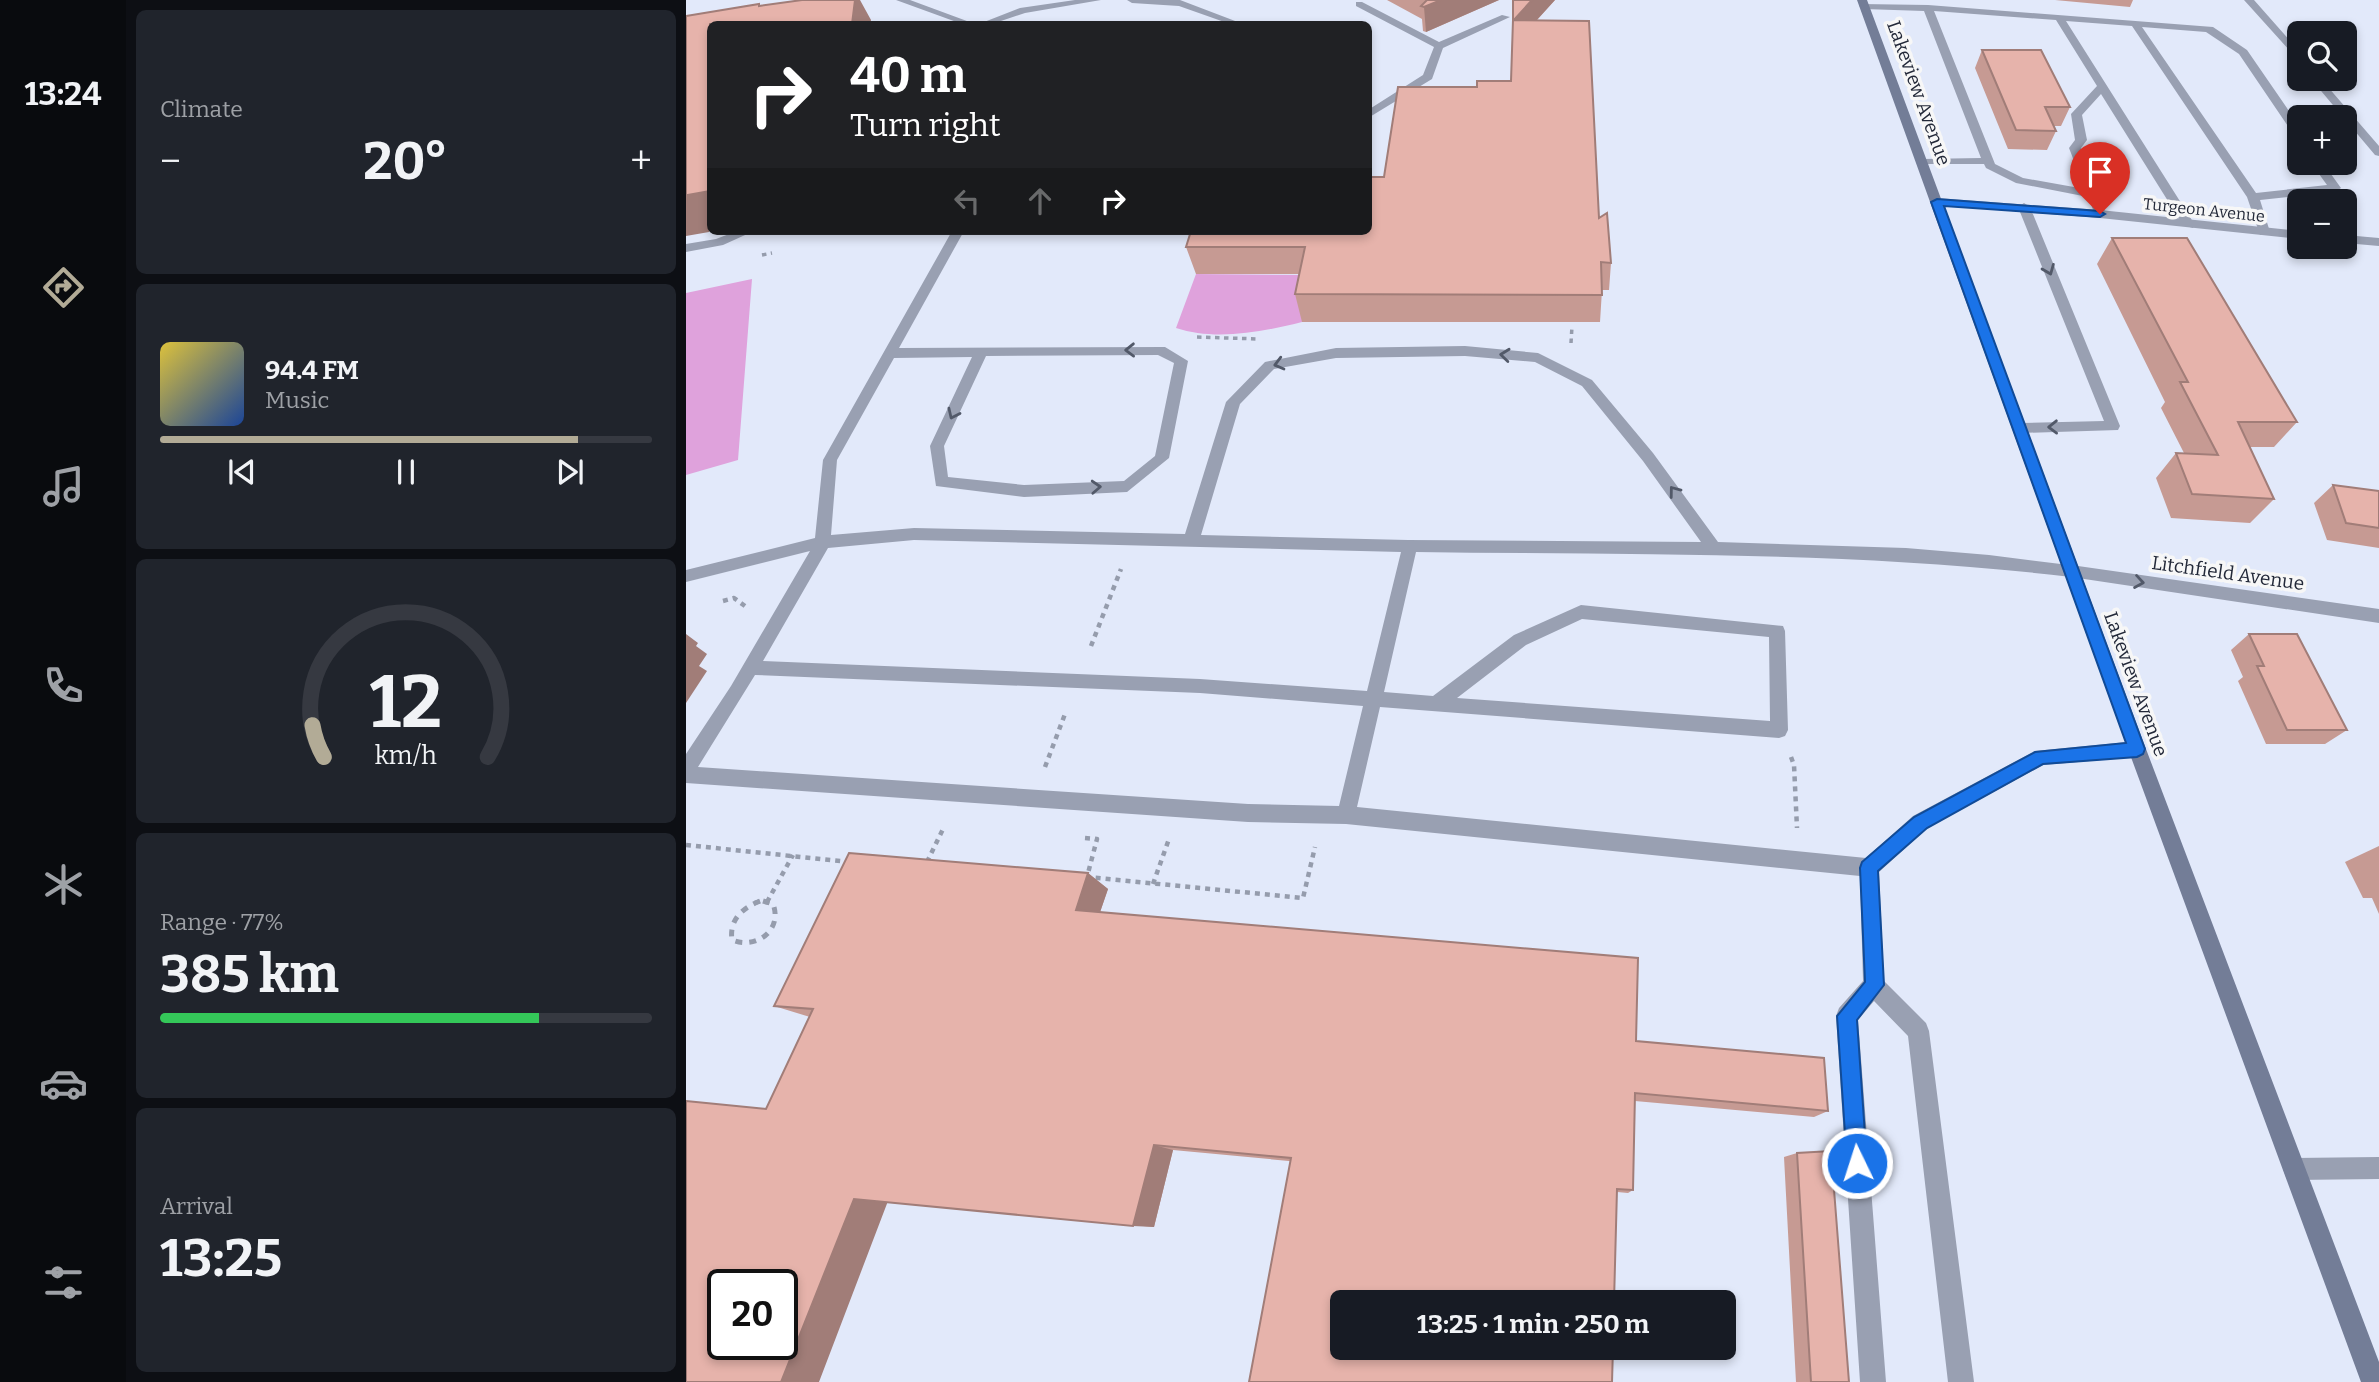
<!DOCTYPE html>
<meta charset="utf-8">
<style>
:root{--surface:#171b24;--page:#20242c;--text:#f1f3f6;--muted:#9ea1a6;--line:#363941;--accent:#b2ab96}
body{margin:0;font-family:Bitter,serif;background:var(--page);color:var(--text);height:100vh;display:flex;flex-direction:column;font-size:26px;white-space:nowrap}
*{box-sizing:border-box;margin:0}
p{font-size:23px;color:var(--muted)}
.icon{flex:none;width:38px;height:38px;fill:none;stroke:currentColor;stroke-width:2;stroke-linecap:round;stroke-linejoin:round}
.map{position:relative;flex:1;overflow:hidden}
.drawer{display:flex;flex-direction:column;gap:10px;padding:10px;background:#0d0f14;width:560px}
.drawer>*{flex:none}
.banner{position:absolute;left:21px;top:21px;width:665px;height:214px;border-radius:10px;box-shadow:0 4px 10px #0003;background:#202124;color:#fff;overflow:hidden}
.controls{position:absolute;left:1601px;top:21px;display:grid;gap:14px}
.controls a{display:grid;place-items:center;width:70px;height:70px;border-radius:10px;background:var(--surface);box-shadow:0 4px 10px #0003;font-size:35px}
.speed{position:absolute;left:21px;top:1269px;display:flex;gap:14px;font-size:35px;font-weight:700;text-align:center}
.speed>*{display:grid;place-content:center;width:91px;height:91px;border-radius:50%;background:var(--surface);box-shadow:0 4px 10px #0003;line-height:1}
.speed .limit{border:4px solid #111;border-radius:10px;background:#fff;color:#111}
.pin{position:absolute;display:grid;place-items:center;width:60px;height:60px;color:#fff;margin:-72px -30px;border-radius:50% 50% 50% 0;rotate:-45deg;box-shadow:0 0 7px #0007}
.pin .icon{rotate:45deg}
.me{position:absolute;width:77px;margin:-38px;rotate:356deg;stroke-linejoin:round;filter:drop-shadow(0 0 5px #0008)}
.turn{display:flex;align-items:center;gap:24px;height:147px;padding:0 28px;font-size:32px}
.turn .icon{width:91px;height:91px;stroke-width:2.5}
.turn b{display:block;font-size:49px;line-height:60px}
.lanes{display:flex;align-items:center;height:66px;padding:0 28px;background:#0003;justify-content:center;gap:35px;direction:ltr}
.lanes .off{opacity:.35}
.big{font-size:52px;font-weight:700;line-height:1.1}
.drawer .tile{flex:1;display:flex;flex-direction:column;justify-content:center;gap:10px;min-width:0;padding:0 24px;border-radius:10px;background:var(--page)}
.drawer .dial{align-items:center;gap:0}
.dial svg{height:182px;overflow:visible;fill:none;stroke:var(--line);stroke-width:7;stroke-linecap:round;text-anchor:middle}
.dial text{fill:var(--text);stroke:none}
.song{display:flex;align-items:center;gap:21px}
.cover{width:84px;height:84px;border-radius:10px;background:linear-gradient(135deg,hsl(50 70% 55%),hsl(220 70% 35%))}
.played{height:7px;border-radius:4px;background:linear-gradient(90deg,var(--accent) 85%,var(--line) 85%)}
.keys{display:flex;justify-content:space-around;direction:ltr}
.heat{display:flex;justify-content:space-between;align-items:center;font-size:38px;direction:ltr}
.charge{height:10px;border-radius:5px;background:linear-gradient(90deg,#34c759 77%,var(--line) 0)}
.trip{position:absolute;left:644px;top:1290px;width:406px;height:70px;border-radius:10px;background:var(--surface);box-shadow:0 4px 10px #0003;font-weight:700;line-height:70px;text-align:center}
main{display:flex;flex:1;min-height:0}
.tab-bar{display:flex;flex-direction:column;width:126px;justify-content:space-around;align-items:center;background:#090b0e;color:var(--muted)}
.tab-bar .icon{width:49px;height:49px}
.tab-bar .active{color:var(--accent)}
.tab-bar b{font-size:32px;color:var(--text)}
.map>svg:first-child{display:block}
.green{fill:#dfa2dc}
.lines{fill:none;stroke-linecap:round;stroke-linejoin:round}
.path-far2{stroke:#959cac;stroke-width:3.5;stroke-dasharray:4.5 4.5;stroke-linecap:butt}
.path-far1{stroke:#959cac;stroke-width:4.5;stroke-dasharray:5 5;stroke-linecap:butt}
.path{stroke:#959cac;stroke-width:5;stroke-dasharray:7 7;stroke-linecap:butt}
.service{fill:#99a0b2;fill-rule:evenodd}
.minor{fill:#99a0b2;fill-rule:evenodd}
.secondary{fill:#737d97;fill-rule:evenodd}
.wall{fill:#c69a93}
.shaded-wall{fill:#a17d78}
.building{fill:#e6b3ab;stroke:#a17d78;stroke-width:2;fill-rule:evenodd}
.oneway{stroke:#525969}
.route{fill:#1a73e8;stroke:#114b97;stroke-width:2}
.labels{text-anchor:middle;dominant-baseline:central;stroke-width:7;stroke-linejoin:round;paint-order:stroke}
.far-street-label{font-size:16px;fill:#232939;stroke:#f7f7f7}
.street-label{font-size:19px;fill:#232939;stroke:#f7f7f7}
</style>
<main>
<nav class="tab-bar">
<b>13:24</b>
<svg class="icon active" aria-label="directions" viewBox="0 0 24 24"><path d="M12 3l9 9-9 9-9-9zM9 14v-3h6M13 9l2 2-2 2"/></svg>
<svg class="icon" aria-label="music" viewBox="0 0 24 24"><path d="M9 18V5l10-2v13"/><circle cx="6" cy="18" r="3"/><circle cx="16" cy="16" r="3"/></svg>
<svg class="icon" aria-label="phone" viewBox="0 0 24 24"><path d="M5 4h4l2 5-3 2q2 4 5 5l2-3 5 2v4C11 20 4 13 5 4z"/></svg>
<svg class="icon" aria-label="climate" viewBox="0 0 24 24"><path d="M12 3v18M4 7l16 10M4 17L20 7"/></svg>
<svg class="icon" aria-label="car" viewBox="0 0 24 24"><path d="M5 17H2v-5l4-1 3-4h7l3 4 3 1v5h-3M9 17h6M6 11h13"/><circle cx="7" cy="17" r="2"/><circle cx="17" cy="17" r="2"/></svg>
<svg class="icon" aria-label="filters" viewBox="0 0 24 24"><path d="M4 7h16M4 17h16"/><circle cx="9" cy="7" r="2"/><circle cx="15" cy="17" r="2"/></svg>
</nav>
<section class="drawer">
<div class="tile"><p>Climate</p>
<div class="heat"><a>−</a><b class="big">20°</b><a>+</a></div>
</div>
<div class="tile">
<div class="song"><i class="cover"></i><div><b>94.4 FM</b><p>Music</p></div></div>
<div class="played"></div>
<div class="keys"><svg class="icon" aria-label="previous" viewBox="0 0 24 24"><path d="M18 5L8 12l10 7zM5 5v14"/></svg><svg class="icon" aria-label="pause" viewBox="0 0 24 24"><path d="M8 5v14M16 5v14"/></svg><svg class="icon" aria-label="next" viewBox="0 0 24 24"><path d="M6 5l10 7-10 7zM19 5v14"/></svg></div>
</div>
<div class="tile dial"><svg viewBox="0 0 100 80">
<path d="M14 69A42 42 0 1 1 86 69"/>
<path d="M14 69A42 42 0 0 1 9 55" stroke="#b2ab96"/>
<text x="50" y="56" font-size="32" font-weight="700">12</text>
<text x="50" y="72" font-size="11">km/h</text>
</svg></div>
<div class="tile"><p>Range · 77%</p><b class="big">385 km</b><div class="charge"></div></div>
<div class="tile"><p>Arrival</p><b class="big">13:25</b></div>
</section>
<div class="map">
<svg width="1693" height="1382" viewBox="0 0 1693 1382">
<rect width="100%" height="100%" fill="#e2e9fa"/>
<path class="green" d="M 510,274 L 625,275 L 616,322 C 577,332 529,341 490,328 Z
M 66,279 L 52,460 L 0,475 L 0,293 Z"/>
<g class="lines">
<path class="path-far2" d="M 76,255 L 86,253
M 511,337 L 572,339
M 885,343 L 886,326"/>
<path class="path-far1" d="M 37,601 L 48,598 L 63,609
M 405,646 L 435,569
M 1105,757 L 1108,765 L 1111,828
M 359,767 L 379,714
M 399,838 L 411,839 L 401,877 L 617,898 L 629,847
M 0,845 L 163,862
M 241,862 L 258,827
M 467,884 L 483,839
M 81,902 L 107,855
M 69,903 L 75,901 L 84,903"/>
<path class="path" d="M 74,901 C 56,908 43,920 46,940 C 70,950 97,930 87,904 L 77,901"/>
<path class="service" d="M 210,0 L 224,0 L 289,24 L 276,24 Z
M 389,0 L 415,0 L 339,13 L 306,24 L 293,24 L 334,8 Z
M 441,0 L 494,0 L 557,24 L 544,24 L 493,6 L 446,3 Z
M 670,2 L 676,2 L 753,42 L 816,15 L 824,17 L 757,48 L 746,79 L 682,118 L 682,110 L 737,75 L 748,47 L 670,6 Z
M 1175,4 L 1242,5 L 1527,27 L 1561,50 L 1614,127 L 1614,139 L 1610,138 L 1553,54 L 1520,32 L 1456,27 L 1570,193 L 1641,185 L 1625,163 L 1637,163 L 1655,188 L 1649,192 L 1574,200 L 1584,232 L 1574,235 L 1561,197 L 1446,26 L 1380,21 L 1509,225 L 1507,228 L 1497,225 L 1415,94 L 1396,115 L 1401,140 L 1395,148 L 1420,214 L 1418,217 L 1410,217 L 1402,197 L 1330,183 L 1300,168 L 1298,164 L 1232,164 L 1230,162 L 1236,159 L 1295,158 L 1238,11 L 1178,9 L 1173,6 ZM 1248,11 L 1370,20 L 1411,86 L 1385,114 L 1389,140 L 1383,148 L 1399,189 L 1337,178 L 1309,164 Z
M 1338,203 L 1344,207 L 1434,426 L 1432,430 L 1335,433 L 1328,428 L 1335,423 L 1418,421 L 1332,207 Z
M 51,231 L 68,231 L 37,245 L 0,252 L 0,244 L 30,239 Z
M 266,231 L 278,231 L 213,348 L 479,347 L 502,361 L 483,458 L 441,492 L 338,497 L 250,486 L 244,446 L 286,357 L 208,358 L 151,460 L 145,535 L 228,528 L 499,534 L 540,402 L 579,362 L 650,348 L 779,346 L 852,353 L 906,380 L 967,453 L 1032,542 L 1220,548 L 1303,555 L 1391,566 L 1393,571 L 1391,576 L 1385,577 C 1167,551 949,555 730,552 L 698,692 L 747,696 L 828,635 L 895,605 L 1097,626 L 1099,631 L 1102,730 L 1099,736 L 1093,738 L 694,707 L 671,807 L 1180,858 L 1227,816 L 1349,751 L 1451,741 L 1457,743 L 1460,749 L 1457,755 L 1451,757 L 1357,765 L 1241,828 L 1193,872 L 1198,981 L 1240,1023 L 1243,1031 L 1288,1382 L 1262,1382 L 1222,1036 L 1188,1001 L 1172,1020 L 1200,1382 L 1174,1382 L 1150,1016 L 1153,1008 L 1177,981 L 1174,876 L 660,824 L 562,822 L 0,783 L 0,754 L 45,686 L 124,551 L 0,582 L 0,570 L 129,538 L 137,460 ZM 472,355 L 488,363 L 469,456 L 438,481 L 338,485 L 262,477 L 258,446 L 300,356 ZM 779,356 L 849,362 L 896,386 L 957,461 L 1015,542 L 722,540 L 515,535 L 554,404 L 588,369 L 650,358 ZM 228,540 L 715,552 L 681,691 L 514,679 L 77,661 L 142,548 ZM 896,619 L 1083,637 L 1084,721 L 771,698 L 840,645 ZM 69,675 L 514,693 L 677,706 L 653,806 L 562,804 L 12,767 Z
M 1693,1157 L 1693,1179 L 1608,1180 L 1600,1177 L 1597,1169 L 1600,1161 L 1608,1158 Z"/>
<path class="minor" d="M 1558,0 L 1568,0 L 1614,52 L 1614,62 Z
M 1625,79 L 1635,79 L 1693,146 L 1693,156 L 1689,155 Z
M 1251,198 L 1414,210 L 1614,231 L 1614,239 L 1414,218 L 1247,205 L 1247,199 Z
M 1659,235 L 1693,238 L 1693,246 L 1659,243 Z
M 1385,565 L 1693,609 L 1693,623 L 1385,577 L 1377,571 Z"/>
<path class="secondary" d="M 1171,0 L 1181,0 L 1460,749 L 1693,1362 L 1693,1382 L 1675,1382 L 1442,749 Z"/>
</g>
<path class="wall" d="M 701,0 L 813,0 L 740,32 L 737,31 L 736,19 Z
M 827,0 L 869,0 L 851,20 L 913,218 L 925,263 L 923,290 L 916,290 L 914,322 L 616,322 L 609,294 L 613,274 L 510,274 L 500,247 L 698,177 L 791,87 L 825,81 Z
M 1369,0 L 1447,0 L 1444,7 Z
M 1296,50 L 1384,107 L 1375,126 L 1368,126 L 1370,131 L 1361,150 L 1322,149 L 1289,68 Z
M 1426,238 L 1611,422 L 1588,447 L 1564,447 L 1588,499 L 1564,523 L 1485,518 L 1470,478 L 1490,453 L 1498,453 L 1475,408 L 1479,402 L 1411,264 Z
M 1647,485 L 1693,491 L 1693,548 L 1641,540 L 1628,503 Z
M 1563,634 L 1661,730 L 1639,744 L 1580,744 L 1552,681 L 1557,677 L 1545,650 Z
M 1693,846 L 1693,914 L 1686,898 L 1677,898 L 1659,862 Z
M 402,873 L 422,889 L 414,912 L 950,1041 L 1142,1111 L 1128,1117 L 949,1101 L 947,1190 L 942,1193 L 487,1150 L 468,1227 L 202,1202 L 80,1109 L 124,1017 L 88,1006 Z
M 1111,1153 L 1163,1382 L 1110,1382 L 1098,1157 Z"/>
<path class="shaded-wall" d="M 169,0 L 174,0 L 185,20 L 184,24 L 166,24 Z
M 755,0 L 813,0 L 740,32 L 738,7 Z
M 846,0 L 869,0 L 827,46 L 827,21 Z
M 24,191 L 24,223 L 23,232 L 0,236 L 0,204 L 1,195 Z
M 0,634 L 12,643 L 10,646 L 21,654 L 13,666 L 21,671 L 0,703 Z
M 402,873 L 422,889 L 410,924 L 390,910 Z
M 468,1145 L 487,1150 L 468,1227 L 447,1226 Z
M 168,1199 L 202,1201 L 133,1382 L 95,1382 Z"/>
<path class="building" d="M 116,0 L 169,0 L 166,24 L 24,24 L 24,191 L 1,195 L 0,204 L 0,16 L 73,4 L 73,6 Z
M 741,0 L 755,0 L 738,7 L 735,6 Z
M 827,0 L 846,0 L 827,21 Z
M 827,20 L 903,21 L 913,218 L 921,213 L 925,263 L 915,262 L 916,295 L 609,294 L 619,247 L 500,247 L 505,231 L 682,231 L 682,177 L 698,177 L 712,87 L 791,87 L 791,81 L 825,81 Z
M 1296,50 L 1355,50 L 1384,107 L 1359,107 L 1370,131 L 1330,130 Z
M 1426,238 L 1501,238 L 1611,422 L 1552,422 L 1588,499 L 1506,494 L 1490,453 L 1532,455 L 1494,382 L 1502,382 Z
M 1647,485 L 1693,491 L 1693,528 L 1660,523 Z
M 1563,634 L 1611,634 L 1661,730 L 1601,730 L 1571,666 L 1578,666 Z
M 163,853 L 402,873 L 390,910 L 952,958 L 950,1041 L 1138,1058 L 1142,1111 L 949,1093 L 947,1190 L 931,1189 L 928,1302 L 656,1302 L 656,1348 L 927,1348 L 926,1382 L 563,1382 L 605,1158 L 468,1145 L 447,1226 L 168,1199 L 95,1382 L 0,1382 L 0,1101 L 80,1109 L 127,1009 L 88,1006 ZM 37,1284 L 96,1284 L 96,1344 L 37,1344 Z
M 1145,1151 L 1163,1382 L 1125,1382 L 1111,1153 Z"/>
<defs><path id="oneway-chevron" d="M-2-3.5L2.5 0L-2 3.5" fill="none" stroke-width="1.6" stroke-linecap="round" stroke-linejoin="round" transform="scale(1.75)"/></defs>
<g class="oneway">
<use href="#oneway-chevron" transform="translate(1363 270) rotate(68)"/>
<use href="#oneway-chevron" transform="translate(444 350) rotate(179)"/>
<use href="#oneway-chevron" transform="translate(819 355) rotate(-174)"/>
<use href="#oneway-chevron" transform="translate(593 364) rotate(165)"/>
<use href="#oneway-chevron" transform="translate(267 414) rotate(115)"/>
<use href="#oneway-chevron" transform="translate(1367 427) rotate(179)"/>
<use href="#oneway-chevron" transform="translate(410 487) rotate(-3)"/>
<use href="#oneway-chevron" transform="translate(988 491) rotate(-127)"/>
<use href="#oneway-chevron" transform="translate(1453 582) rotate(9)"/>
</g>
<path class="route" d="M 1251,199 L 1414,211 L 1419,214 L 1414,217 L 1258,206 L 1459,749 L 1457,754 L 1451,757 L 1357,764 L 1241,828 L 1192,871 L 1198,985 L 1171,1020 L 1181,1163 L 1178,1170 L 1171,1173 L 1164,1170 L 1161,1163 L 1151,1016 L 1179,982 L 1174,868 L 1176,862 L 1228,817 L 1349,752 L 1440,743 L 1245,202 Z"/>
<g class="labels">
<g class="far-street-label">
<text transform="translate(1518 210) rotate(6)">Turgeon Avenue</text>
</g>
<g class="street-label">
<text transform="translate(1233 93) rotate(70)">Lakeview Avenue</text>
<text transform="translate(1542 573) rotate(8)">Litchfield Avenue</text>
<text transform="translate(1450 684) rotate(70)">Lakeview Avenue</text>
</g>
</g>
</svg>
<div class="controls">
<a><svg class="icon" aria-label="search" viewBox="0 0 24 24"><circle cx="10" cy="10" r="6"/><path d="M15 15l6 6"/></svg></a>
<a>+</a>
<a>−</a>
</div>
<div class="speed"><div class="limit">20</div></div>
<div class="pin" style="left:1414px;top:214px;background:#d93025"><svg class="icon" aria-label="arrive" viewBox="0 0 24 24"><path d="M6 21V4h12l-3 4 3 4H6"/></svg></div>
<svg class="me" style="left:1171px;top:1163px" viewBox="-20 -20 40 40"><circle r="17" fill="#1a73e8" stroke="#fff" stroke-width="3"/><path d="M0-11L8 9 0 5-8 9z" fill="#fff"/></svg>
<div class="trip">13:25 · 1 min · 250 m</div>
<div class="banner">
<div class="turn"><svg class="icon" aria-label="right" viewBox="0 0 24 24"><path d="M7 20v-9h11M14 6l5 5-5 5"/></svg><div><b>40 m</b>Turn right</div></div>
<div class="lanes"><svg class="icon off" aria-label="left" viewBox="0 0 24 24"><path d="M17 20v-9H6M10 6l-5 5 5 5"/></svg><svg class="icon off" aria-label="ahead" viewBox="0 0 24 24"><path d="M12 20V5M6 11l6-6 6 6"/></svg><svg class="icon" aria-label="right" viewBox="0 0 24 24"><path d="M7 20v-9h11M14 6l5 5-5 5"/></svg></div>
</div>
</div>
</main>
